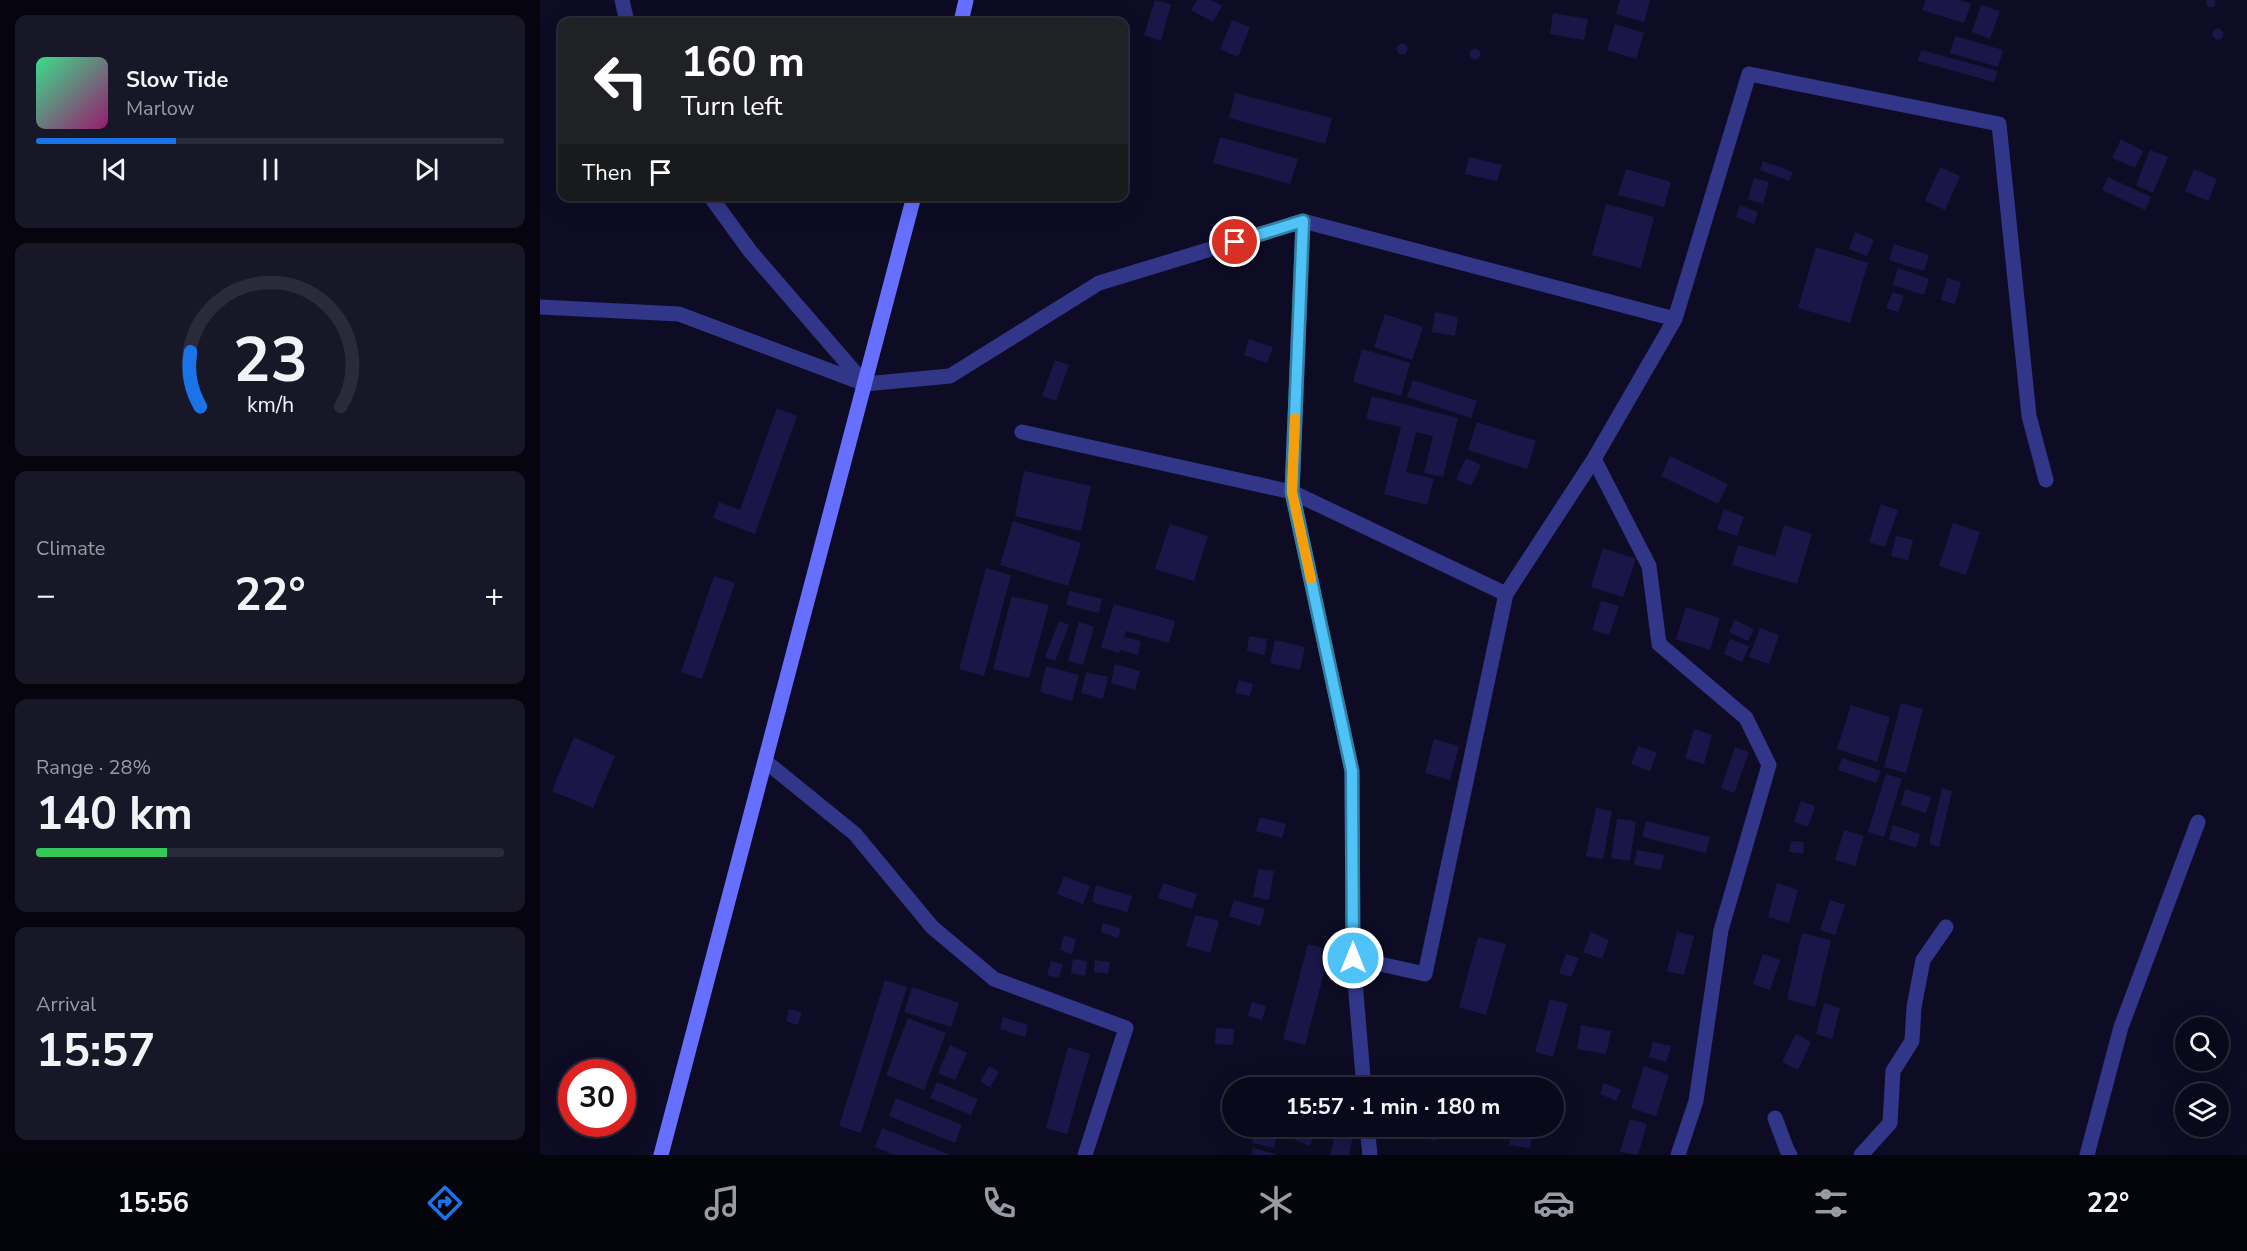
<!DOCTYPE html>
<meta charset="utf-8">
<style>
:root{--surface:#0a091b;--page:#181728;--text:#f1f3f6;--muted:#999aa3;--line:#2a2a3a;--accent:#1a73e8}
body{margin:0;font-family:"Nunito Sans",sans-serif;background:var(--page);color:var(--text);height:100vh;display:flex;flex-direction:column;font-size:22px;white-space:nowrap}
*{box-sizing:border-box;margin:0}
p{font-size:20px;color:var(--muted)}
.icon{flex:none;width:33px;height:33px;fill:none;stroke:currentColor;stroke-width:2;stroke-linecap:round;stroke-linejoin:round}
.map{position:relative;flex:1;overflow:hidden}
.drawer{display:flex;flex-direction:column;gap:15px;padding:15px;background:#06050f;width:540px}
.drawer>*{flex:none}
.top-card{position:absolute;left:18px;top:18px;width:570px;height:183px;border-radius:12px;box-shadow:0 6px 24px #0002,0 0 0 2px var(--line);background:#202124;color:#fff;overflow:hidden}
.controls{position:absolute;left:1635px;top:1017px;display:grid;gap:12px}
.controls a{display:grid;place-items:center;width:54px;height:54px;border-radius:50%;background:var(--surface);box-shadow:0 6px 24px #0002,0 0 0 2px var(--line);font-size:30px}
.speed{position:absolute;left:18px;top:1059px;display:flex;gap:12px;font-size:30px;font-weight:700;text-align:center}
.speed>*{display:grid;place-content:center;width:78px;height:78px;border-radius:50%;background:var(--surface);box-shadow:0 6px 24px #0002,0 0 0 2px var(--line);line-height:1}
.speed .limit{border:9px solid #d22;background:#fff;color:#111}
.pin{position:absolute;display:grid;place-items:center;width:51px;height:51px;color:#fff;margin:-26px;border:3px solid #fff;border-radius:50%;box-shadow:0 2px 6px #0007}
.me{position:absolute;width:66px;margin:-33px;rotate:0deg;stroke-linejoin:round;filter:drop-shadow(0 0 4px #0008)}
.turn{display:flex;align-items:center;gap:21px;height:126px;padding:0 24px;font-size:27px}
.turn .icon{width:78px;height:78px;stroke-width:2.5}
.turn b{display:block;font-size:42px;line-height:51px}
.then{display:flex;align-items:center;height:57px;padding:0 24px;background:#0003;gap:12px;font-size:22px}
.big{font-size:45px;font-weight:700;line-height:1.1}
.drawer .tile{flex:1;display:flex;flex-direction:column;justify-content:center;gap:9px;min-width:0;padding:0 21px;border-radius:12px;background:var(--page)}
.drawer .dial{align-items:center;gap:0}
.dial svg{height:156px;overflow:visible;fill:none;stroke:var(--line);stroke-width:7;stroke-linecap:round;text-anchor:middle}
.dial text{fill:var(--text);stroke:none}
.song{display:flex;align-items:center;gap:18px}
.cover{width:72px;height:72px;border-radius:9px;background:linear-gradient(135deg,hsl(150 70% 55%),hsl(320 70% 35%))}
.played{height:6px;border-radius:3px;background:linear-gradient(90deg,var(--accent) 30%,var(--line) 30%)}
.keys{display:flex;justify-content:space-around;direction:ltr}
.heat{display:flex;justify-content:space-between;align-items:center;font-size:33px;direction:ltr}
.charge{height:9px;border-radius:4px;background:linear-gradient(90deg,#34c759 28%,var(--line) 0)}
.trip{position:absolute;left:682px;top:1077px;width:342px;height:60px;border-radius:30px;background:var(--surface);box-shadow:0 6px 24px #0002,0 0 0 2px var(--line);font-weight:700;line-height:60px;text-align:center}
.tab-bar{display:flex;height:96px;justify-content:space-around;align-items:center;background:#04040b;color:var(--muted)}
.tab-bar .icon{width:42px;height:42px}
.tab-bar .current{color:var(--accent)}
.tab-bar b{font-size:27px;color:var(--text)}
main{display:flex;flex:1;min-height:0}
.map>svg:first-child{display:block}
.building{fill:#1b1647}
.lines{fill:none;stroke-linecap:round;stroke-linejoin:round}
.minor{stroke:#313689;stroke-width:15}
.secondary{stroke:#666fff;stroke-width:15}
.route-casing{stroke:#337fa1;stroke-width:15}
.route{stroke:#4fc3f7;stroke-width:10}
.slow{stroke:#f59e0b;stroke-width:10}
</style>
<main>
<section class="drawer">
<div class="tile">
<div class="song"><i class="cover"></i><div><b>Slow Tide</b><p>Marlow</p></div></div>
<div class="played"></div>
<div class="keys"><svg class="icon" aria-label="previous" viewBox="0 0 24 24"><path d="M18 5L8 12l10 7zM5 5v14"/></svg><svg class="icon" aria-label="pause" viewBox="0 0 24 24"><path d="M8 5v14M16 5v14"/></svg><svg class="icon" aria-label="next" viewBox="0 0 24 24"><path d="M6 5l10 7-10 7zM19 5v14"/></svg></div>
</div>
<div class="tile dial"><svg viewBox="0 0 100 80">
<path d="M14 69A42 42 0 1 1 86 69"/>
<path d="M14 69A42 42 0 0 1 9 41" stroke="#1a73e8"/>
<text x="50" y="56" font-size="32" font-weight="700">23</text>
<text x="50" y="72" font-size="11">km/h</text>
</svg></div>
<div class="tile"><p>Climate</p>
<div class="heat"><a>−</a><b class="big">22°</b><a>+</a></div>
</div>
<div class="tile"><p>Range · 28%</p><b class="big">140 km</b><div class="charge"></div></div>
<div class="tile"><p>Arrival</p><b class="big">15:57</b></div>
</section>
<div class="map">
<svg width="1707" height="1155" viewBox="0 0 1707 1155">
<rect width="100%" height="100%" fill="#0e0c24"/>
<path class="building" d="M1666.5 3a4.5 4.5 0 1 1 9 0a4.5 4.5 0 1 1-9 0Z
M 615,0 L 631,4 L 621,41 L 604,35 Z
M 657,0 L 671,0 L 682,6 L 673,22 L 651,10 Z
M 1080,0 L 1110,0 L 1104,22 L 1076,14 Z
M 1386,0 L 1420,0 L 1431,4 L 1424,23 L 1382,10 Z
M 1441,5 L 1460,11 L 1450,39 L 1432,32 Z
M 1013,13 L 1048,19 L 1044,40 L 1010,34 Z
M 692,20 L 710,27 L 698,57 L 680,49 Z
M 1075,24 L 1104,33 L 1096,59 L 1067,50 Z
M1672.5 34a5.5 5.5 0 1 1 11 0a5.5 5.5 0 1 1-11 0Z
M 1415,36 L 1463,50 L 1458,67 L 1410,53 Z
M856.5 49a5.5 5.5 0 1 1 11 0a5.5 5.5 0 1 1-11 0Z
M929.5 54a5.5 5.5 0 1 1 11 0a5.5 5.5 0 1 1-11 0Z
M 1381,50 L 1458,71 L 1454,82 L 1378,61 Z
M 695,93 L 792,118 L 785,144 L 689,118 Z
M 680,137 L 758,159 L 750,184 L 673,163 Z
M 1581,139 L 1603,151 L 1595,168 L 1572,158 Z
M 1610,150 L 1628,157 L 1613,193 L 1596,185 Z
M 929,157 L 962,165 L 957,181 L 925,174 Z
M 1223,161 L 1253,172 L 1249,181 L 1220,170 Z
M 1400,167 L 1420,176 L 1405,210 L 1385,201 Z
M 1086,169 L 1131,182 L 1124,207 L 1078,195 Z
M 1654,169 L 1677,179 L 1668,201 L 1645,191 Z
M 1568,177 L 1611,197 L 1605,210 L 1562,190 Z
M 1214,178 L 1229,182 L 1223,204 L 1208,199 Z
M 1066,204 L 1114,217 L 1101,268 L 1052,255 Z
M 1200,205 L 1218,212 L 1214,224 L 1196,217 Z
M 1315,232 L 1334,240 L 1327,256 L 1309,249 Z
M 1354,244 L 1389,255 L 1384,271 L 1349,260 Z
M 1276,247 L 1328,263 L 1310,323 L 1258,308 Z
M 1358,268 L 1389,279 L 1384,295 L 1353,285 Z
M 1407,278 L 1421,282 L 1415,304 L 1401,300 Z
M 1353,292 L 1364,296 L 1358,312 L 1346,308 Z
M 895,312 L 918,317 L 915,336 L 892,332 Z
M 845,314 L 883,327 L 872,360 L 834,347 Z
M 709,339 L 733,347 L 727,363 L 704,355 Z
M 822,349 L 870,363 L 861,396 L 813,382 Z
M 515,360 L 529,365 L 516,401 L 502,396 Z
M 873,380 L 937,401 L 931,418 L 867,397 Z
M 832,396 L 918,418 L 903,477 L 884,473 L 893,436 L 876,432 L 866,472 L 894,479 L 887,505 L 844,494 L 861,427 L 826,419 Z
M 237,408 L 257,416 L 215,534 L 173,518 L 179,502 L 200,510 Z
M 937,422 L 996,441 L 987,469 L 928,450 Z
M 1130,456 L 1188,484 L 1178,504 L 1121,476 Z
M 926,458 L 941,465 L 931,486 L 916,479 Z
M 484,471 L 551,486 L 541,531 L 475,516 Z
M 1341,504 L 1358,510 L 1345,547 L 1329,542 Z
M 1184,509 L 1204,517 L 1197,536 L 1177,529 Z
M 473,521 L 541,543 L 528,586 L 460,565 Z
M 1413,523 L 1440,532 L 1426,575 L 1399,566 Z
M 630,524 L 668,536 L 654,581 L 615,569 Z
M 1244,525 L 1272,534 L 1257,584 L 1192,565 L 1198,545 L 1235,556 Z
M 1356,536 L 1373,540 L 1368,560 L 1351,556 Z
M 1063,548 L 1096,559 L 1083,597 L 1051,587 Z
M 446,568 L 471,575 L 444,676 L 419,669 Z
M 174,576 L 195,583 L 162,679 L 141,672 Z
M 530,591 L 562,599 L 559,613 L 526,605 Z
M 472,596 L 509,605 L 489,678 L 453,669 Z
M 1061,601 L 1079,606 L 1069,635 L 1052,630 Z
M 574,604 L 635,621 L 629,643 L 586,631 L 584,637 L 601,641 L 598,655 L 580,650 L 579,653 L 561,647 Z
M 1146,607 L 1180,618 L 1170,650 L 1136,639 Z
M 1195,620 L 1214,629 L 1208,641 L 1189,632 Z
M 519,621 L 529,625 L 515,661 L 505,657 Z
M 539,622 L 554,627 L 543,665 L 528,661 Z
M 1220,628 L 1239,635 L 1229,664 L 1209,657 Z
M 709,636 L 727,639 L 725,655 L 707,651 Z
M 1190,639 L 1209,646 L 1202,662 L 1184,654 Z
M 735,640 L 765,647 L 760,670 L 730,663 Z
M 575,664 L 600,671 L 595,690 L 571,683 Z
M 506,666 L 539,675 L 532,701 L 500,692 Z
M 546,672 L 568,677 L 563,699 L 541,693 Z
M 699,680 L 713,684 L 710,696 L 695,693 Z
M 1361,703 L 1383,709 L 1366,773 L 1344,767 Z
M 1311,705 L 1350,717 L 1337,762 L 1297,749 Z
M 1154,729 L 1172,735 L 1164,764 L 1145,758 Z
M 34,737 L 75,756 L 53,808 L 12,791 Z
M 894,739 L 919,746 L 910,780 L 885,773 Z
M 1098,746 L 1117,753 L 1110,771 L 1091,764 Z
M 1195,747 L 1209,752 L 1194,793 L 1181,788 Z
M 1302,758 L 1341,771 L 1336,783 L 1298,770 Z
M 1346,774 L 1362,779 L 1344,837 L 1328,832 Z
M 1402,788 L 1412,791 L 1399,847 L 1389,844 Z
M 1365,789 L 1391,797 L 1386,813 L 1361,805 Z
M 1261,801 L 1275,806 L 1268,827 L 1254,822 Z
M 1056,808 L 1072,811 L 1063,859 L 1046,856 Z
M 720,817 L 746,824 L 742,838 L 716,831 Z
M 1077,819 L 1096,821 L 1090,861 L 1071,858 Z
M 1106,821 L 1170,837 L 1166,853 L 1102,837 Z
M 1353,825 L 1380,834 L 1376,848 L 1349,839 Z
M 1304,830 L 1324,836 L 1315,866 L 1295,860 Z
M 1251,841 L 1264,842 L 1263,854 L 1249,852 Z
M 1097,850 L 1124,855 L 1121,870 L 1094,865 Z
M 718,869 L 734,871 L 729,900 L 713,897 Z
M 524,876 L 550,886 L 543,904 L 517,894 Z
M 623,883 L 657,894 L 652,909 L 618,898 Z
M 1237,883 L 1258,890 L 1249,923 L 1228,917 Z
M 556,885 L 592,896 L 587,912 L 552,902 Z
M 694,900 L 725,909 L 720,926 L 689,916 Z
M 1290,900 L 1305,905 L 1295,935 L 1280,930 Z
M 655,915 L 679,921 L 670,953 L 646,946 Z
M 563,923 L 581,929 L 578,938 L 561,932 Z
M 1051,932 L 1069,940 L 1062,959 L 1043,952 Z
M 1137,932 L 1154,936 L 1144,975 L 1127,971 Z
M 1262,933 L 1291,940 L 1275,1007 L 1247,999 Z
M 524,935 L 536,939 L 532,954 L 520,950 Z
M 938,937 L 966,944 L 946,1015 L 919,1007 Z
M 768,944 L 790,950 L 765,1045 L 743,1039 Z
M 1026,954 L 1039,958 L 1031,977 L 1019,973 Z
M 1223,954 L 1240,960 L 1230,990 L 1213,984 Z
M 533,959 L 547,961 L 545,976 L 531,973 Z
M 555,960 L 570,962 L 568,974 L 554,972 Z
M 511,961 L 523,964 L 519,978 L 507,975 Z
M 345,980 L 367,987 L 321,1133 L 299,1126 Z
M 372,987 L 419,1003 L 411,1027 L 364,1012 Z
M 1010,999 L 1028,1004 L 1013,1057 L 995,1052 Z
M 712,1002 L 726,1006 L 722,1020 L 708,1016 Z
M 1284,1003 L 1300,1008 L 1292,1039 L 1276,1034 Z
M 249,1009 L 262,1012 L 258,1025 L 246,1021 Z
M 463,1017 L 488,1025 L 485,1037 L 460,1029 Z
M 368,1018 L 406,1033 L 384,1090 L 346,1075 Z
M 1041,1025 L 1071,1031 L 1066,1054 L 1037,1049 Z
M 676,1028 L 694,1029 L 693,1045 L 675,1044 Z
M 1256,1034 L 1271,1042 L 1258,1070 L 1242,1062 Z
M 1113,1042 L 1131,1046 L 1126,1062 L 1109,1057 Z
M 410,1045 L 427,1053 L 415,1080 L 398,1073 Z
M 528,1047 L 550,1054 L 527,1134 L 506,1128 Z
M 449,1066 L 459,1072 L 450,1087 L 440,1082 Z
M 1104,1066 L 1129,1075 L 1116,1116 L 1091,1108 Z
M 397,1082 L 438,1099 L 431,1115 L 390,1098 Z
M 1064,1083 L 1081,1090 L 1076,1101 L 1060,1094 Z
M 356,1098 L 422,1125 L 415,1143 L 349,1116 Z
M 1090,1119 L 1107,1124 L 1098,1155 L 1080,1152 Z
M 716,1126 L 739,1126 L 734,1148 L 712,1143 Z
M 761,1126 L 778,1126 L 770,1146 L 755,1140 Z
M 887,1126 L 899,1126 L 895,1141 L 883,1137 Z
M 342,1128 L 411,1155 L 355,1155 L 335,1147 Z
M 796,1131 L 813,1135 L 809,1155 L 790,1155 Z
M 971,1132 L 992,1135 L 990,1148 L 969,1145 Z
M 713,1148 L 736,1154 L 736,1155 L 711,1155 Z"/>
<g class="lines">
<path class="minor" d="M 82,0 L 87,22
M 763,221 L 752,492 L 966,594 L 1054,459 L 1135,319
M 0,307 L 139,314 L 325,384 L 210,251 L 170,196
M 325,384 L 410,376 L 559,283 L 763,221 L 1135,319 L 1209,74 L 1459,124 L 1489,416 L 1506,480
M 482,432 L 752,492 L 812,771 L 813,958 L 824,1088
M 1054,459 L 1109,566 L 1119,644 L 1206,718 L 1229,765 L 1181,930 L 1156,1101 L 1138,1155
M 225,761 L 315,834 L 392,927 L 454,979 L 586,1028 L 545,1155
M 813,958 L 885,974 L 966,594
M 1235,1118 L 1247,1150 L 1250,1155
M 827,1126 L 830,1155
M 1321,1155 L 1350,1123 L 1353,1071 L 1372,1041 L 1374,1007 L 1383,960 L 1406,927
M 1547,1155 L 1581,1027 L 1658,822"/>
<path class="secondary" d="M 421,22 L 426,0
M 121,1155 L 374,196"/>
</g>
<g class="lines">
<defs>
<path id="route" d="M 695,242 L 763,221 L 752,492 L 812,771 L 813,958"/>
</defs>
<use href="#route" class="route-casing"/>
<use href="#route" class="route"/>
<path class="slow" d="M 755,418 L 752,492 L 771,579"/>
</g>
</svg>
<div class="controls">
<a><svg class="icon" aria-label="search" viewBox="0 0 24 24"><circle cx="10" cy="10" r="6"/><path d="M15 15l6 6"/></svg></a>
<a><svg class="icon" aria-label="layers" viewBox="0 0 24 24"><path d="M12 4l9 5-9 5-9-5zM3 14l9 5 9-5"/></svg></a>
</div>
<div class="speed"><div class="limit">30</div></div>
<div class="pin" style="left:695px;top:242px;background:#d93025"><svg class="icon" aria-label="arrive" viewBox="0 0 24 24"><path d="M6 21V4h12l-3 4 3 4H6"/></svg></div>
<svg class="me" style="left:813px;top:958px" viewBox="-20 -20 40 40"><circle r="17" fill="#4fc3f7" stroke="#fff" stroke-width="3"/><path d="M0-11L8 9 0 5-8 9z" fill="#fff"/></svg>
<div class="trip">15:57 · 1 min · 180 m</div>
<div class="top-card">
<div class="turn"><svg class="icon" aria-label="left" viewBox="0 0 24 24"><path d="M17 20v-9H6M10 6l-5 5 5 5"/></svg><div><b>160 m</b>Turn left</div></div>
<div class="then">Then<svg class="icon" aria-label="arrive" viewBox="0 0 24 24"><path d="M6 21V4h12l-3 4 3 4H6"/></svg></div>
</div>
</div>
</main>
<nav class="tab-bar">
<b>15:56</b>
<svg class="icon current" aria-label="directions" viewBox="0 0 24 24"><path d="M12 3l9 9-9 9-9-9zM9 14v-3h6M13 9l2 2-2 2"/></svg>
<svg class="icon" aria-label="music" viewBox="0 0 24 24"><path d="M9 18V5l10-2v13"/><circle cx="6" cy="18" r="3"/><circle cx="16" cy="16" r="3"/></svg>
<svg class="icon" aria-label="phone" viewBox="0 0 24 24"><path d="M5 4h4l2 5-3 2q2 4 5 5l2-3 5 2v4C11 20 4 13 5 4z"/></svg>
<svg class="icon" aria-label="climate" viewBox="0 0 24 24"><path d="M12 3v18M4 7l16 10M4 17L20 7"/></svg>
<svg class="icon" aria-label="car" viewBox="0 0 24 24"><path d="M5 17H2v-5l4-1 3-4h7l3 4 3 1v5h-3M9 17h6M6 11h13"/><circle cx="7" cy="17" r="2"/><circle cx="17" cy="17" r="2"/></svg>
<svg class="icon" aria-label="filters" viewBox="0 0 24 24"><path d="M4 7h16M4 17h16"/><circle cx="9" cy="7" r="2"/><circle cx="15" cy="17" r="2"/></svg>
<b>22°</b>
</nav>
